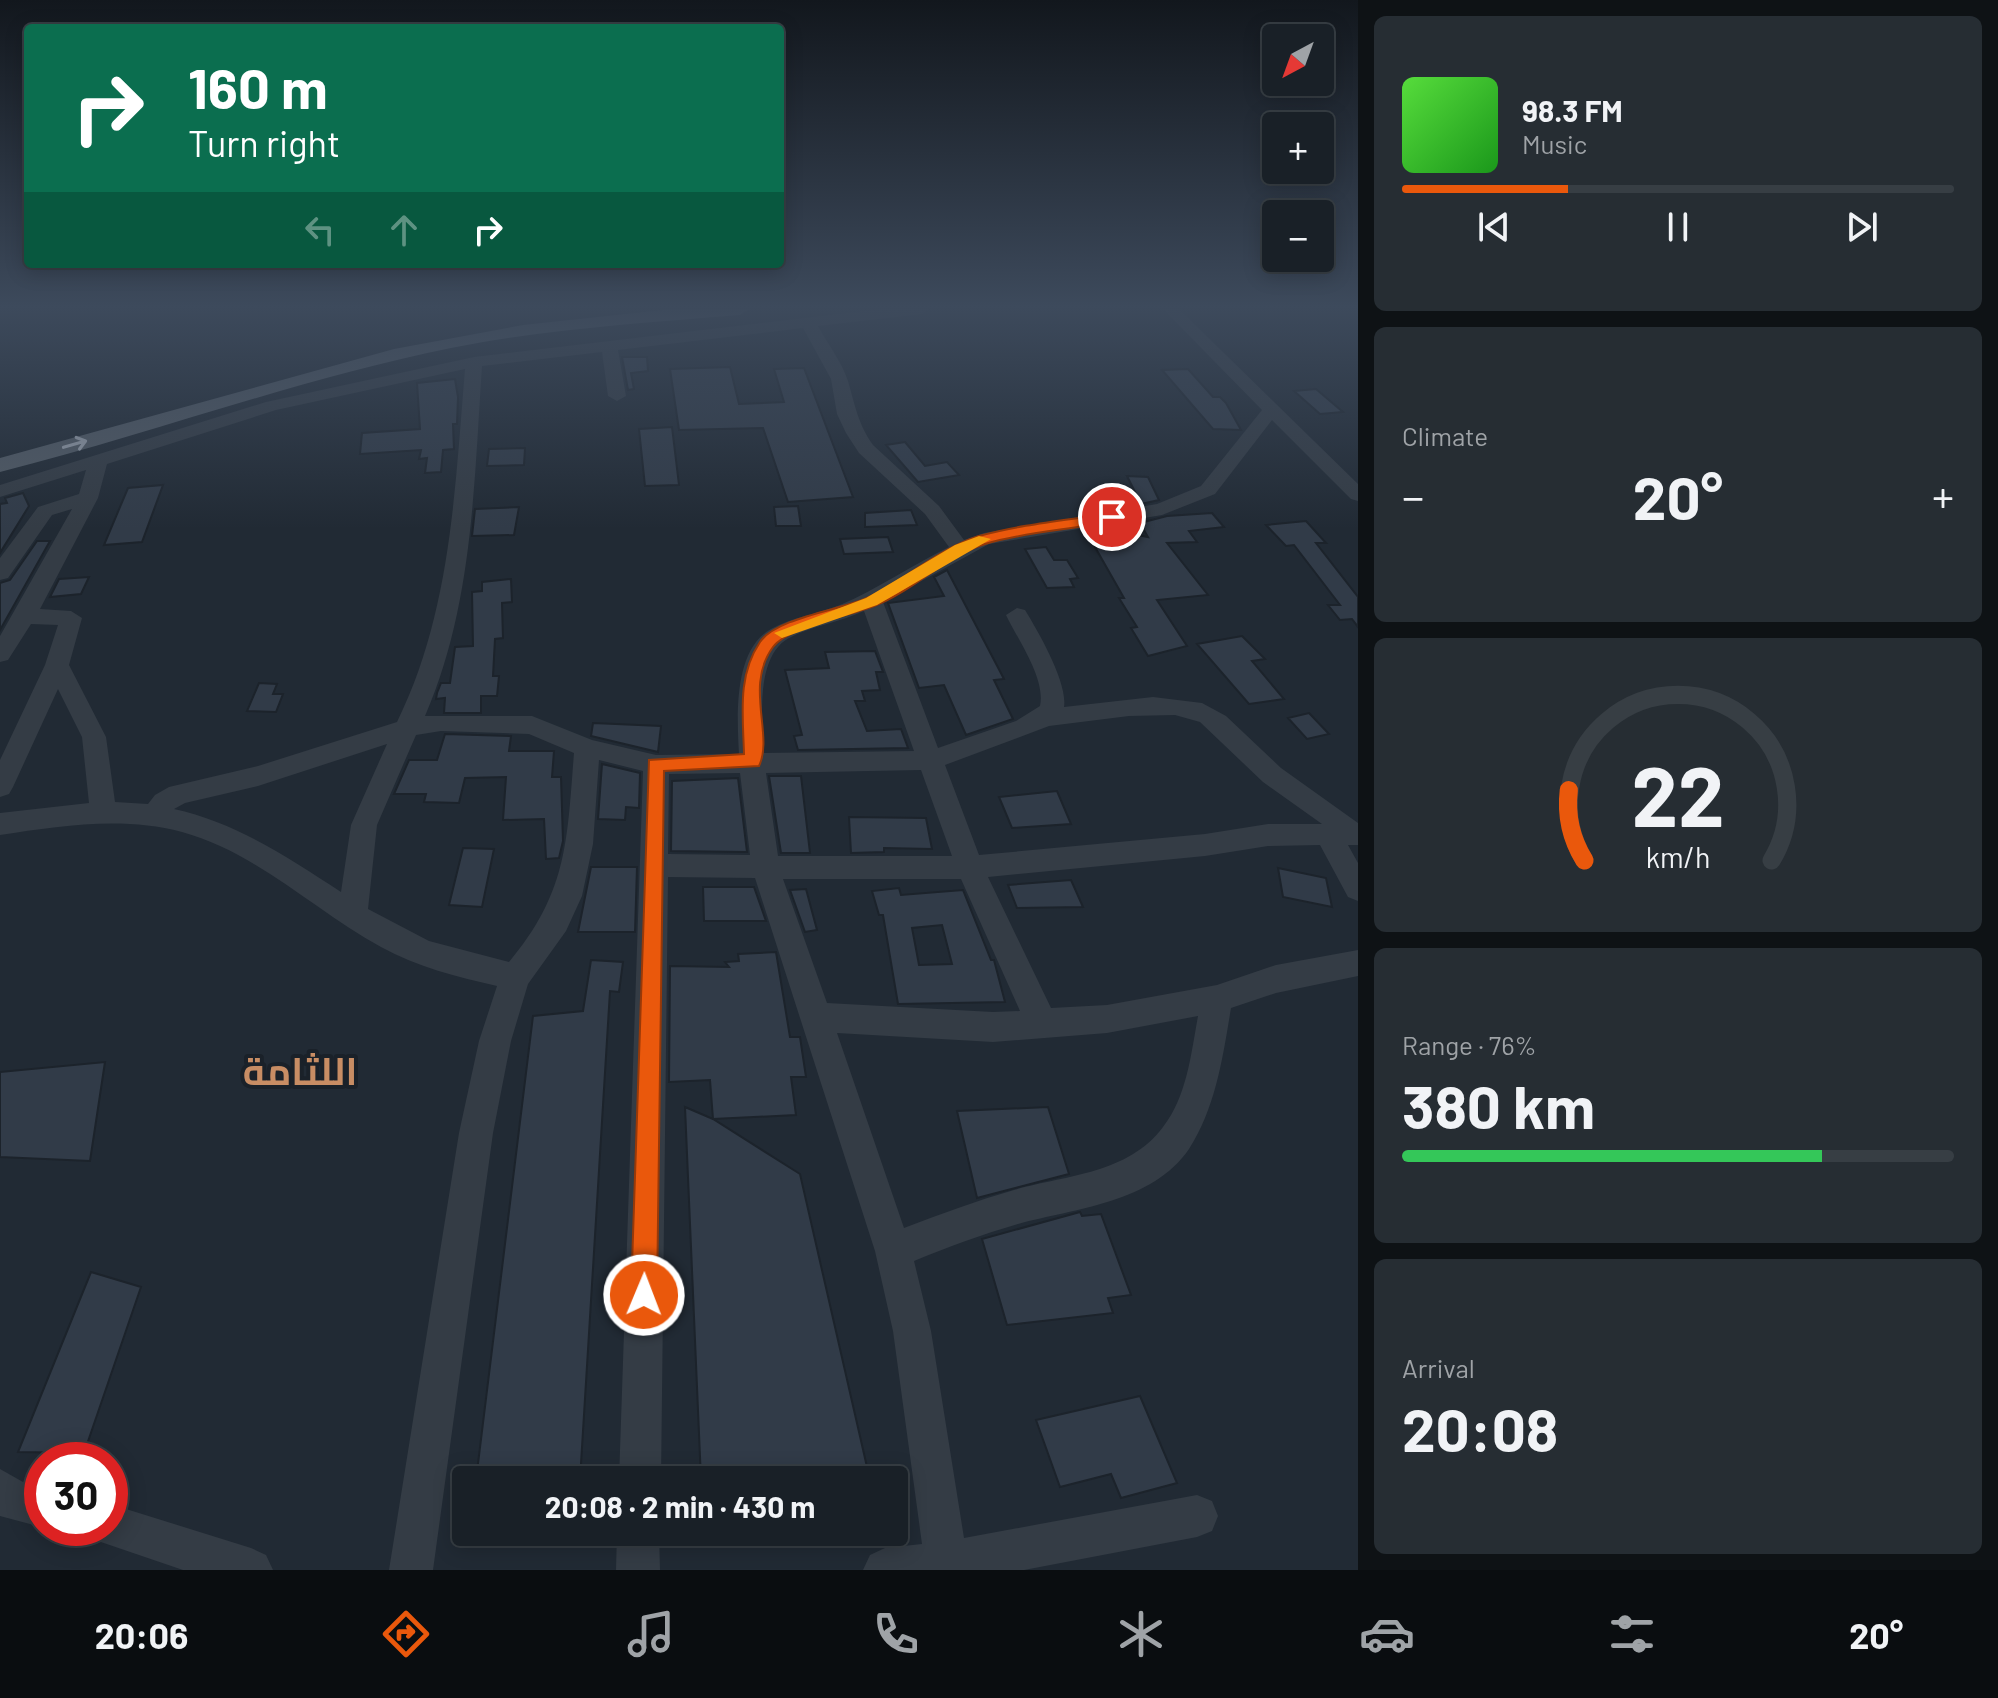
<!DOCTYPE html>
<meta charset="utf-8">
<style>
:root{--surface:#192027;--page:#262d33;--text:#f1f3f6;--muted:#9fa3a7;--line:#373e44;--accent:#ea580c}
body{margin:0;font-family:Barlow,Cairo,sans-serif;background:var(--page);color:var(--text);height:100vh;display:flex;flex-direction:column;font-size:30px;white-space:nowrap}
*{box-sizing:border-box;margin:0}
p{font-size:26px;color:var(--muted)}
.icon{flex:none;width:44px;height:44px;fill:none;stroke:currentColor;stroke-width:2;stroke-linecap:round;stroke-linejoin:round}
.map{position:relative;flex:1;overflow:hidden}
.sheet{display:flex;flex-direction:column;gap:16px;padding:16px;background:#0e1215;width:640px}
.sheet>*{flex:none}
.top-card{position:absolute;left:24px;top:24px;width:760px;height:244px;border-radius:8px;box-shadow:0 4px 20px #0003,0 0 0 2px var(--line);background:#0b6e4f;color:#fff;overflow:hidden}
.needle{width:52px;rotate:221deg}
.controls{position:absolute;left:1262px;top:24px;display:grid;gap:16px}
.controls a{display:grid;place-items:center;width:72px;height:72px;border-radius:8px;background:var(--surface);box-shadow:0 4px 20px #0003,0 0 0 2px var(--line);font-size:40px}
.speed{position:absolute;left:24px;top:1442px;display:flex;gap:16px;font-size:40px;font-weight:700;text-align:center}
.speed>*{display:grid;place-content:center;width:104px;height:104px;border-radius:50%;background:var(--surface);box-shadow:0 4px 20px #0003,0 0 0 2px var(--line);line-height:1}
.speed .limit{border:12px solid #d22;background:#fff;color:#111}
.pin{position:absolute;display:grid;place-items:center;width:68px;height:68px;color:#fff;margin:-34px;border:4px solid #fff;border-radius:50%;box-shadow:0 2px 8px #0007}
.me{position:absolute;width:88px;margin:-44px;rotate:1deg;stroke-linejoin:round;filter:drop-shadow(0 0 6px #0008)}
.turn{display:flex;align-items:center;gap:28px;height:168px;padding:0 32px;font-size:36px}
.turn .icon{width:104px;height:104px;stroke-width:2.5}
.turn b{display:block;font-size:56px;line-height:68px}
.lanes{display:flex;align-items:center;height:76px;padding:0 32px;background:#0003;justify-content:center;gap:40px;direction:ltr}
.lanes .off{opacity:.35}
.big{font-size:60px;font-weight:700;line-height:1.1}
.sheet .tile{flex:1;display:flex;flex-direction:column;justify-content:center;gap:12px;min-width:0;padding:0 28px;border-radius:12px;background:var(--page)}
.sheet .dial{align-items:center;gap:0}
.dial svg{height:208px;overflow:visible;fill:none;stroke:var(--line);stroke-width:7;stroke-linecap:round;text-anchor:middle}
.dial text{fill:var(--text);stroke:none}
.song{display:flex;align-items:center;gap:24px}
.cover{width:96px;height:96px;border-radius:12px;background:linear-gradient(135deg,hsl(110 70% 55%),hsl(120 70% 35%))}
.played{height:8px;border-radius:4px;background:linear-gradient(90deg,var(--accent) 30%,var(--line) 30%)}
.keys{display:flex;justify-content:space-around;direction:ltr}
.heat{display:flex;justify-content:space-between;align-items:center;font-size:44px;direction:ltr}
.charge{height:12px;border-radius:6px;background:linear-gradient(90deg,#34c759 76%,var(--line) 0)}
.trip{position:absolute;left:452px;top:1466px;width:456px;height:80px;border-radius:8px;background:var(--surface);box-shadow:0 4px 20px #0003,0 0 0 2px var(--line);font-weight:700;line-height:80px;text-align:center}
.menu{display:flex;height:128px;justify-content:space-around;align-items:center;background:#0a0d10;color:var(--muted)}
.menu .icon{width:56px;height:56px}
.menu .selected{color:var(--accent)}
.menu b{font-size:36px;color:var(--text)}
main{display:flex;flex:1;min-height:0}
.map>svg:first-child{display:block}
.building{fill:#313b48;stroke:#1c232b;stroke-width:2;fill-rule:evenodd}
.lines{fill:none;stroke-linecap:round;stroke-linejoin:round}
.minor{fill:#343c45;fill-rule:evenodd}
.major{fill:#525b65;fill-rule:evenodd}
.oneway{stroke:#9ca4af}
.route{fill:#ea580c;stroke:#983908;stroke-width:2}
.slow{fill:#f59e0b}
.labels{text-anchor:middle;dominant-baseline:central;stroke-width:8;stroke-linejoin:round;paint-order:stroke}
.near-district-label{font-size:38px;font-weight:bold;fill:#c88d64;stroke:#1a2129}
</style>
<main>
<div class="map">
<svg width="1358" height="1570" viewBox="0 0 1358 1570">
<rect width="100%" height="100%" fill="#212a34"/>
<path class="building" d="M 622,357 L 647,357 L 648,371 L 631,373 L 634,389 L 628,390 Z
M 730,367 L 739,404 L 784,402 L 774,369 L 804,368 L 853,497 L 788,502 L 763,428 L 679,430 L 670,369 Z
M 1188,369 L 1213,397 L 1220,397 L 1226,403 L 1241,430 L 1213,429 L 1162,370 Z
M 455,379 L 458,397 L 457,424 L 453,424 L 454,449 L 443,450 L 441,472 L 425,473 L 427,458 L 419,459 L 421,450 L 360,454 L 362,433 L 420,429 L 417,383 Z
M 1316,389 L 1343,412 L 1320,414 L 1294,391 Z
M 672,427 L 679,485 L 645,486 L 639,429 Z
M 905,442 L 925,466 L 947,462 L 959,475 L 918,482 L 886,445 Z
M 525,448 L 524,465 L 487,466 L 489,449 Z
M 1127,476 L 1148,477 L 1159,500 L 1141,504 Z
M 163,485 L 142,542 L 104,545 L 128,488 Z
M 23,493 L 29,506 L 0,553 L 0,504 L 7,503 L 5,498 Z
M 798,506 L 801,526 L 776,526 L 774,507 Z
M 519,507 L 514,535 L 472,536 L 475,509 Z
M 911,510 L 917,525 L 865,527 L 865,513 Z
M 1212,513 L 1224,527 L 1189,531 L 1197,542 L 1167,543 L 1208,595 L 1157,600 L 1187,646 L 1148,656 L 1131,628 L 1137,627 L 1119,598 L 1124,598 L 1095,547 L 1111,548 L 1112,530 L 1148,537 L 1140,523 L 1167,516 Z
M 1306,521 L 1326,543 L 1316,543 L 1358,597 L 1358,627 L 1352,619 L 1340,620 L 1328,605 L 1340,605 L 1294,545 L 1286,546 L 1266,525 Z
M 888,537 L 893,552 L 844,554 L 840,539 Z
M 37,541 L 50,541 L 0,630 L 0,583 L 10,580 Z
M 1046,547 L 1054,560 L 1067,560 L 1078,578 L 1070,579 L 1074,587 L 1047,588 L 1025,549 Z
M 947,570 L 1004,679 L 994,680 L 1013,719 L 966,735 L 944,685 L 919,688 L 888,603 L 944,596 L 934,577 Z
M 89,577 L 81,594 L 50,597 L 59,579 Z
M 511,579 L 512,602 L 502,603 L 503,638 L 495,639 L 493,676 L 499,676 L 497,696 L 481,696 L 481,713 L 444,713 L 445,698 L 436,699 L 437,693 L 441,683 L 450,683 L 455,647 L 473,646 L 472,592 L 482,591 L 482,582 Z
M 1242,636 L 1265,659 L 1252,661 L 1284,699 L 1249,704 L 1197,644 Z
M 875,651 L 883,672 L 876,672 L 880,690 L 862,691 L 865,701 L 855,701 L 867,731 L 901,729 L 908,748 L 798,750 L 794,736 L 802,735 L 785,670 L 829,668 L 825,652 Z
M 259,683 L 277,684 L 273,694 L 283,694 L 276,712 L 247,711 Z
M 1309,713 L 1329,734 L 1307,739 L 1288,718 Z
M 593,723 L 661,726 L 658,752 L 591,736 Z
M 445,734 L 511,736 L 509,751 L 554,751 L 552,777 L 561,777 L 563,841 L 559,858 L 546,859 L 544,819 L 503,820 L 506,777 L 465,778 L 459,803 L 424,802 L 426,794 L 394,794 L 409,760 L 437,760 Z
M 602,764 L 640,773 L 639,808 L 626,807 L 625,820 L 598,819 Z
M 769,776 L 801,776 L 810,853 L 781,853 Z
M 738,778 L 747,852 L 671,851 L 672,781 Z
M 1057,791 L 1071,824 L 1012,828 L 999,797 Z
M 849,817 L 926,818 L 932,849 L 884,848 L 884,852 L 851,853 Z
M 463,848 L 494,849 L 482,907 L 449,905 Z
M 591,867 L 637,867 L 635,932 L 578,932 Z
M 1278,868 L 1326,878 L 1332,907 L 1283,897 Z
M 1071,880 L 1083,907 L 1017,908 L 1008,885 Z
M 703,887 L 754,887 L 766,921 L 704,921 Z
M 899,888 L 901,895 L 963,890 L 991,960 L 994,960 L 1005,1002 L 898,1004 L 883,915 L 879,915 L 872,891 ZM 942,925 L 952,964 L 919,965 L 912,928 Z
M 806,889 L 817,930 L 805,932 L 790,890 Z
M 776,952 L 790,1037 L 800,1037 L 806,1077 L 791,1077 L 796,1115 L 713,1119 L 710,1080 L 669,1082 L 670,966 L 729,967 L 725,962 L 739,961 L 738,954 Z
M 591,960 L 623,962 L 619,992 L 610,991 L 580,1480 L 476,1480 L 533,1016 L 583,1011 Z
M 105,1062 L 90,1161 L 0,1157 L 0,1072 Z
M 685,1107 L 713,1119 L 800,1174 L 870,1480 L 701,1480 Z
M 1048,1107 L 1069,1174 L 977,1198 L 957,1111 Z
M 1080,1212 L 1082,1216 L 1101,1214 L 1131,1295 L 1108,1298 L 1113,1313 L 1007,1325 L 982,1239 Z
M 91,1272 L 141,1287 L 84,1453 L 18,1452 Z
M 1140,1396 L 1177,1483 L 1121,1498 L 1111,1474 L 1060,1487 L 1036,1420 Z"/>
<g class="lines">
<path class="minor" d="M 881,309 L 929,309 L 922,314 L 818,326 C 827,343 842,362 848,381 C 855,405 858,424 873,445 L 939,506 L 964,540 L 984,533 L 1157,504 L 1201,486 L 1262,410 L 1163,309 L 1179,309 L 1358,484 L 1358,501 L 1351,499 L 1272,420 L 1215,494 L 1162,515 L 989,544 L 883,602 L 938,748 L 1016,721 L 1040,706 C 1046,679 1018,640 1006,615 L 1017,608 L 1025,610 C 1038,631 1068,683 1064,707 L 1153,697 L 1202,703 L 1226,716 L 1281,768 L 1358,823 L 1358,845 L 1348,845 L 1358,863 L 1358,901 L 1348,897 L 1320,845 L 1268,846 L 1205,856 L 988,877 L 1051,1008 L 1107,1005 L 1217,985 L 1276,965 L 1358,950 L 1358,976 L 1276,993 L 1231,1008 C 1223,1056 1216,1107 1189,1149 C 1152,1203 1076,1208 1018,1224 C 983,1234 948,1247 914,1261 L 931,1331 L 964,1538 L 1197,1495 L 1212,1501 L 1218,1516 L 1212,1531 L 1197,1537 L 1024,1570 L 863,1570 L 870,1555 L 885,1548 L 922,1544 L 893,1331 L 875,1251 L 755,878 L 668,877 L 661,1480 L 619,1480 L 643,771 L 599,760 L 593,844 L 582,896 L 566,931 L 528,984 L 511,1041 L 493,1133 L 433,1570 L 389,1570 L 459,1133 L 479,1041 L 497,986 C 458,977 417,967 381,947 C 315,911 256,852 182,832 C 122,816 60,826 0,835 L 0,813 L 89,803 L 82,737 L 58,689 L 13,787 L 9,794 L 0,797 L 0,760 L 45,665 L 58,625 L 31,624 L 8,660 L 0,662 L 0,636 L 72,509 L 52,515 L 8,578 L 0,580 L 0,558 L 38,507 L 79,494 L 86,470 L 0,497 L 0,485 L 266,402 L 474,357 ZM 803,328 L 831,379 L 837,414 L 846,433 L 859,453 L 925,514 L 949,547 C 912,565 878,589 840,605 C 818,614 792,617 771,629 C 733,650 737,717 739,754 L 656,755 L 592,740 L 532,716 L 425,716 C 473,606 474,484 482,366 L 602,352 L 608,396 L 617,401 L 626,396 L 618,350 ZM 465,369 C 455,488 451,613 397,722 L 258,766 L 169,787 L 155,795 L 148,804 L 115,802 L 106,737 L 69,665 L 82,618 L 71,611 L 40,609 L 98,498 L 107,464 L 276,410 ZM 864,611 L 914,751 L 764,753 C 762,721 755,656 789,638 C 812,626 840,622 864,611 ZM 1175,715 L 1200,722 L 1263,782 L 1322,824 L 1268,824 L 1205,834 L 979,855 L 945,765 L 1049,726 L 1129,716 ZM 441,731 L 529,734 L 574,753 C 567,840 568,892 509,962 L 429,941 L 368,909 L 377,825 L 416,735 ZM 387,744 L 351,825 L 341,892 C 289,858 235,822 174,809 L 185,803 L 258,786 ZM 921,770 L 952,856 L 778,856 L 766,773 ZM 740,773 L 750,855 L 668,854 L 669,774 ZM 783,879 L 961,879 L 1020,1011 L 993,1012 L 827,1003 ZM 1198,1016 C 1191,1054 1187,1096 1163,1127 C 1128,1174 1066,1175 1014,1190 C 976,1201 940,1214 904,1228 L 837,1033 L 993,1042 L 1107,1033 Z
M 0,1469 L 23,1482 L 42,1487 L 45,1528 L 0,1516 Z
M 110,1504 L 251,1548 L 266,1555 L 273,1570 L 183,1570 L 95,1540 L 90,1528 L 110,1528 Z
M 617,1532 L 659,1532 L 660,1570 L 616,1570 Z"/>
<path class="major" d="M 672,309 L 749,309 L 740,315 C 644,323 546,329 451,348 C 298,379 151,434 0,472 L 0,458 L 394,349 L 523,325 Z"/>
</g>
<defs><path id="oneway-shaft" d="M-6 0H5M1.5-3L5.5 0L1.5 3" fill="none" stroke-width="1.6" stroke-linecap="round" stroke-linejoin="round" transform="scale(2)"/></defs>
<use class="oneway" href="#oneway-shaft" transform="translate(75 444) rotate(-16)"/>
<linearGradient id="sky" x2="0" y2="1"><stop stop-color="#12171d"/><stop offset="0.58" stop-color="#3d4a5c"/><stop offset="1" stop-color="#3d4a5c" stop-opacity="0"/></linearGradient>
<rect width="1358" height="529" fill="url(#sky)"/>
<path class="route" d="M 1112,513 L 1119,517 L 1117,520 C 1074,530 1028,531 985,544 C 944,557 913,591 874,606 C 849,616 788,627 773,647 C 744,686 774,735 759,766 L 664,771 L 657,1295 L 653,1304 L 644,1308 L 635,1304 L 631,1295 L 649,760 L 744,754 C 743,715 737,676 760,642 C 776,618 840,610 867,598 C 905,580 938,549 979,536 C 1022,524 1069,520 1112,513 Z"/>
<path class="slow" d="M 979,536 L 991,539 L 877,605 L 782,638 L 774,633 L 866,598 L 955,545 Z"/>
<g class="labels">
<g class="near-district-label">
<text x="300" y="1070">اللثامة</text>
</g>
</g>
</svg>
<div class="controls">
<a><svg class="needle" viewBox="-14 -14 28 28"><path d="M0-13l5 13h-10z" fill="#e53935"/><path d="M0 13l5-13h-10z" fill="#9fa3a7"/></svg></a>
<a>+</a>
<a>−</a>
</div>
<div class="speed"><div class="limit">30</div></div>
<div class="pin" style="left:1112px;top:517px;background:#d93025"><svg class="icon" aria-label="arrive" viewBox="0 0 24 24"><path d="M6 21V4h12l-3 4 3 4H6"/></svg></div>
<svg class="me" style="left:644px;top:1295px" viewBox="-20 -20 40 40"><circle r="17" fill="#ea580c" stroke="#fff" stroke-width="3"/><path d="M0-11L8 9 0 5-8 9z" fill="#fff"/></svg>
<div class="trip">20:08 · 2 min · 430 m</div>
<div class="top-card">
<div class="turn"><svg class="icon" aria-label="right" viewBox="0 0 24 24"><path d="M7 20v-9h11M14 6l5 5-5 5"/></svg><div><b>160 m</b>Turn right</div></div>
<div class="lanes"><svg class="icon off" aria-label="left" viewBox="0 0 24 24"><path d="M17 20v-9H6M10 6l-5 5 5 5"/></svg><svg class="icon off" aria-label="ahead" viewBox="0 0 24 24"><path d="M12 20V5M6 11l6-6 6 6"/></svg><svg class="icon" aria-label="right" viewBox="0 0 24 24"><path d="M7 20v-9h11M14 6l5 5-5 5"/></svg></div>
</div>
</div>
<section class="sheet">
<div class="tile">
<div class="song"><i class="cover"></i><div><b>98.3 FM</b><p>Music</p></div></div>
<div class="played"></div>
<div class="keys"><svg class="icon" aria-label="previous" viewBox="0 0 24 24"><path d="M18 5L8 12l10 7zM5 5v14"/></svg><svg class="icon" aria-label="pause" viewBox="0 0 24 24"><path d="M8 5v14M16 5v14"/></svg><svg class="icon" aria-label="next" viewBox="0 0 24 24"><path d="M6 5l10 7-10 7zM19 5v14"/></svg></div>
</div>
<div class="tile"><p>Climate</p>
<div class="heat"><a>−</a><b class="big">20°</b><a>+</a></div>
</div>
<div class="tile dial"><svg viewBox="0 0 100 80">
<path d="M14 69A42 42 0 1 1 86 69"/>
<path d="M14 69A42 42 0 0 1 8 42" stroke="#ea580c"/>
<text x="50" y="56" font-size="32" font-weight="700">22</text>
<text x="50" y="72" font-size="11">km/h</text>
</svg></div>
<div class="tile"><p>Range · 76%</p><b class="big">380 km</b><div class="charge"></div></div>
<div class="tile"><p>Arrival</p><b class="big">20:08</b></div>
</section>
</main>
<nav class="menu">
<b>20:06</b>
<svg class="icon selected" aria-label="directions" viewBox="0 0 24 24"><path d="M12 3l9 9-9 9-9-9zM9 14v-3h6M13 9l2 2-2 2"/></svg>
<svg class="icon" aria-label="music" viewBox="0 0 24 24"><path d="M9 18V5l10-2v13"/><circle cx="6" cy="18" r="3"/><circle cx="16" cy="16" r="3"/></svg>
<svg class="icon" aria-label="phone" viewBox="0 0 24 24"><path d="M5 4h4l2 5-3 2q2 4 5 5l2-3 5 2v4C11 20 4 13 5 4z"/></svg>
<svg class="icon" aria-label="climate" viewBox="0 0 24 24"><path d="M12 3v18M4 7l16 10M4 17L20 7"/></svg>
<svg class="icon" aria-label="car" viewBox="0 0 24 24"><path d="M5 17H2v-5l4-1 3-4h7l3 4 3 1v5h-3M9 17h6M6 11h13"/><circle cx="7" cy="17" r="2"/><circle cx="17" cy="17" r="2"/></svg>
<svg class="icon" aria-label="filters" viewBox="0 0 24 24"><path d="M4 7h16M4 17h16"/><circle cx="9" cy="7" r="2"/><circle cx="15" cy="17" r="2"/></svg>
<b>20°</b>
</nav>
